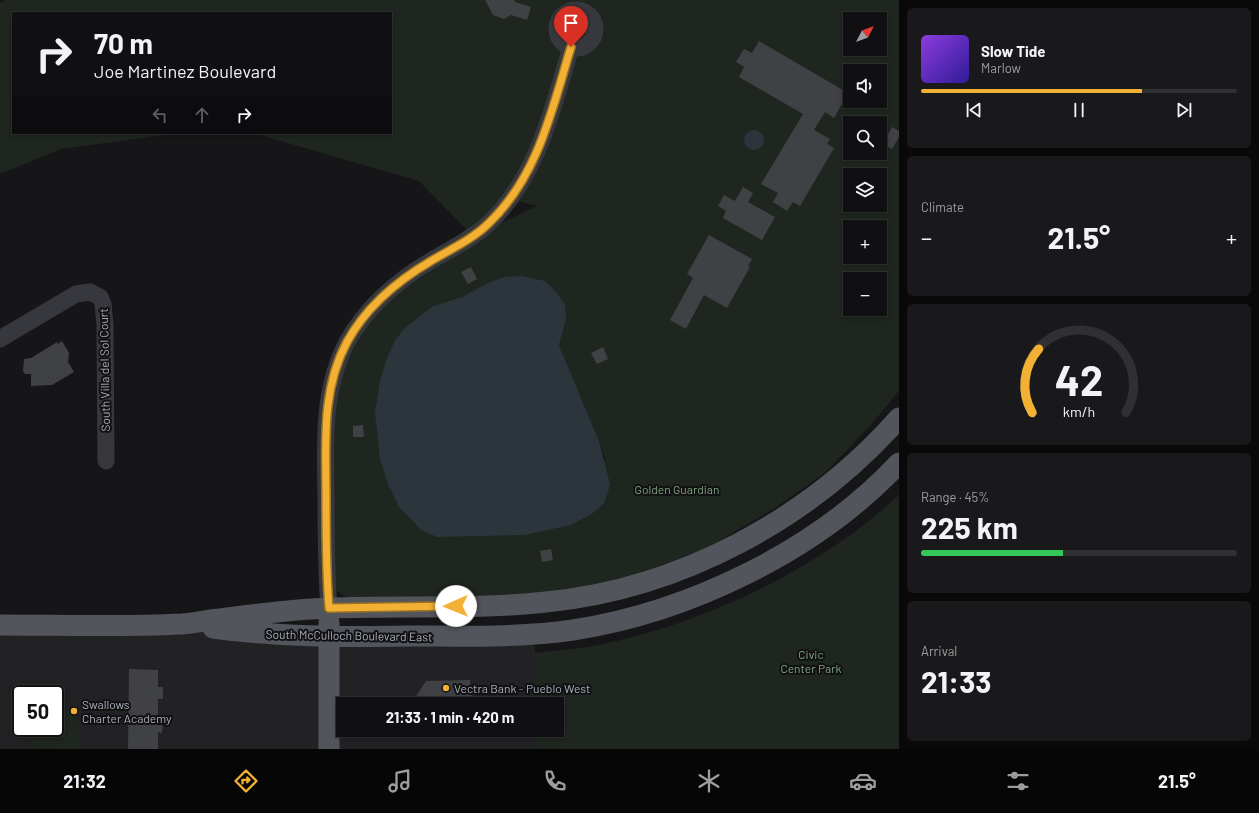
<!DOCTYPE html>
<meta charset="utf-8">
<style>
:root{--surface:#101012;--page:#19191b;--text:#f1f3f6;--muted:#9c9d9f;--line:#303032;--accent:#f2b134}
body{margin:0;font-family:Barlow,sans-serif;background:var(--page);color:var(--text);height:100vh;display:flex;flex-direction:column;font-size:15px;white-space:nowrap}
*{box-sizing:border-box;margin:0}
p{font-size:13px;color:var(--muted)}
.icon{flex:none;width:22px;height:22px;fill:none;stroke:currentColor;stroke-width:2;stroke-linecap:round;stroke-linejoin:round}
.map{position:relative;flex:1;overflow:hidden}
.sheet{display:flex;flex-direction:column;gap:8px;padding:8px;background:#09090a;width:360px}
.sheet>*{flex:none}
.guide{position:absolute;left:12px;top:12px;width:380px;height:122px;border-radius:0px;box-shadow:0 2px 6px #0003,0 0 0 1px var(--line);background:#101012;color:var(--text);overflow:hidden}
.needle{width:26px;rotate:48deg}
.controls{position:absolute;left:843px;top:12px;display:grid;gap:8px}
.controls a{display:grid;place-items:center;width:44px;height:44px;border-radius:0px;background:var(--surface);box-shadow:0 2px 6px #0003,0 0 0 1px var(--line);font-size:20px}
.speed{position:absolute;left:12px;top:685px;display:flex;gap:8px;font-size:20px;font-weight:700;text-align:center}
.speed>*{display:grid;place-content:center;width:52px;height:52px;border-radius:50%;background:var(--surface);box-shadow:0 2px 6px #0003,0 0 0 1px var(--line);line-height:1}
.speed .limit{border:2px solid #111;border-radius:6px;background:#fff;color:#111}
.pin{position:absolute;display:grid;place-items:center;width:34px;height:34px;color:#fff;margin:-41px -17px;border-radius:50% 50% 50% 0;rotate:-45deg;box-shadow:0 0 4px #0007}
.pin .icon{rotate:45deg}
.me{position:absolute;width:44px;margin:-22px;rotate:269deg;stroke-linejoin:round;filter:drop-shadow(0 0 3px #0008)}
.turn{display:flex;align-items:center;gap:14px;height:84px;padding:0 16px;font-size:18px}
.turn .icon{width:52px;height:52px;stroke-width:2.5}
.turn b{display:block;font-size:28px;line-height:34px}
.lanes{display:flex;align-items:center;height:38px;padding:0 16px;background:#0003;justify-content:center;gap:20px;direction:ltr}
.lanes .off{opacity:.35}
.big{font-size:30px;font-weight:700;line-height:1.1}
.sheet .card{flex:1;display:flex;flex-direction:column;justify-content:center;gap:6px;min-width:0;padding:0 14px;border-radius:6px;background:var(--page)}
.sheet .dial{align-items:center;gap:0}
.dial svg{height:104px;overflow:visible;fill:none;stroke:var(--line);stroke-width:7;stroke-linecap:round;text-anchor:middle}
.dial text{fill:var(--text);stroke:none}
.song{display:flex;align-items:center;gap:12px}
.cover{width:48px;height:48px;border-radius:6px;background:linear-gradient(135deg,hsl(270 70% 55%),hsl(250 70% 35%))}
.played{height:4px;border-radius:2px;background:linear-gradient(90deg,var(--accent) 70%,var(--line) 70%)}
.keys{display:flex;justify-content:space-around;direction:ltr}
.heat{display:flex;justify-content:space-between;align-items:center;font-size:22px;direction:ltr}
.charge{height:6px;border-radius:3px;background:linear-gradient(90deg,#34c759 45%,var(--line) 0)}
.trip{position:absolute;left:336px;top:697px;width:228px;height:40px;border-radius:0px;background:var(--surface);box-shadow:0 2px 6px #0003,0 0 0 1px var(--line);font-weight:700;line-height:40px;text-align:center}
.tabs{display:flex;height:64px;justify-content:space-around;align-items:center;background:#060607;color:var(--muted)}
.tabs .icon{width:28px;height:28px}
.tabs .on{color:var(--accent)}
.tabs b{font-size:18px;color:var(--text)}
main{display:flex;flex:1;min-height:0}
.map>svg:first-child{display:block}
.built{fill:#222225;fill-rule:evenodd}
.green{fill:#1e261f;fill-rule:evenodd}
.water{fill:#2c353c}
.building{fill:#404145}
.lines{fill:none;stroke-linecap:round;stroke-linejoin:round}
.minor{stroke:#37383d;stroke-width:17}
.major{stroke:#53555c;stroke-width:21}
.route-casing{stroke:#9d7322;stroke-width:10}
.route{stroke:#f2b134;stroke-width:7}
.poi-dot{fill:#f2b134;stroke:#111113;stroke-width:1.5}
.labels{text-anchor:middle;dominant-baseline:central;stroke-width:4;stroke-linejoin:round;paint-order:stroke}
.street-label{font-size:12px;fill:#a8adb8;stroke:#111113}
.park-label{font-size:12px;fill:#7fa381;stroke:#111113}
.poi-label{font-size:12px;fill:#a8adb8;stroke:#111113;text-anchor:start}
</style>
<main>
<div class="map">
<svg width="899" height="749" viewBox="0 0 899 749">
<rect width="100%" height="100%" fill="#161618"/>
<path class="built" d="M 0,625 L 535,634 L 534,704 L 343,704 L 343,730 L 534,730 L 534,749 L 0,749 ZM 21,694 L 55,694 L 55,728 L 21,728 Z"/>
<path class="green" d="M 5,0 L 899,0 L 899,391 L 870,426 L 826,472 L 775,508 L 683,562 L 599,589 L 519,599 L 346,597 L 333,588 L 331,410 L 352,347 L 369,320 L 389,299 L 463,250 L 497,225 L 537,206 L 510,199 L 468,231 L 419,181 L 253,133 L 391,133 L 391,13 L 13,13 L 13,133 L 180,133 L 61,149 L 0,174 L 0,3 ZM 850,19 L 880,19 L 880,49 L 850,49 ZM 850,71 L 880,71 L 880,101 L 850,101 ZM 850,123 L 880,123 L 880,153 L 850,153 ZM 850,175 L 880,175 L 880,205 L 850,205 ZM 850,227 L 880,227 L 880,257 L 850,257 ZM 504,277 L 566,320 L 559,345 L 599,441 L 606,462 L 433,306 L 462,297 L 490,282 ZM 850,279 L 880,279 L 880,309 L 850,309 Z
M 899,495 L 899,749 L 534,749 L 534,730 L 557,730 L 557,704 L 534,704 L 534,653 C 557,650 581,649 604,644 C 707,622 821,568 899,495 Z
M 63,696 L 75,718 L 82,749 L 35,749 L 24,728 L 55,728 L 55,698 Z
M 21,704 L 21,723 L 13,708 Z"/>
<path class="water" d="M744 140a10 10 0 1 1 20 0a10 10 0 1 1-20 0Z
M 521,276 L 545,281 L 557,293 L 565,305 L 566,320 L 559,345 L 599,441 L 610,484 L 608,492 L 604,503 L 593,513 L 571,525 L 524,535 L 437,537 L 421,530 L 399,507 L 388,484 L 380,459 L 375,413 L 380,381 L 386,361 L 395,340 L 406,327 L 433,306 L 462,297 L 490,282 L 504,277 Z"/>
<path class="building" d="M 485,0 L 514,0 L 515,2 L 531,7 L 527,20 L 511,15 L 504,19 L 493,15 Z
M 759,41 L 848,93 L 834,118 L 825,112 L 814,130 L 830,139 L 827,144 L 834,148 L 800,206 L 793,202 L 787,211 L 773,202 L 778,193 L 761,184 L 803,114 L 739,77 L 744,67 L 736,62 L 744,49 L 752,53 Z
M 892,127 L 899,131 L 899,137 L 892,149 L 883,144 Z
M 743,187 L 753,193 L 748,202 L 775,217 L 762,240 L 723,218 L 726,211 L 718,206 L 724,195 L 735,201 Z
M 709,235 L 752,259 L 748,266 L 750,267 L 727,308 L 704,295 L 686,329 L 670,320 L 693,278 L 687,274 Z
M 471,267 L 477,279 L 468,284 L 461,272 Z
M 62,341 L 69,353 L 68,362 L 74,372 L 52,385 L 31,386 L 31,374 L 25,374 L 23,371 L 24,359 L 31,358 L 57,342 L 58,344 Z
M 603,347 L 608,359 L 597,364 L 591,353 Z
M 363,425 L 364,437 L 353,437 L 353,426 Z
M 551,549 L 553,560 L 542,562 L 540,551 Z
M 129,669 L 158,670 L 158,687 L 163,687 L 163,699 L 158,699 L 158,721 L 163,721 L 162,733 L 158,732 L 158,749 L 128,749 Z
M 470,680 L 470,694 L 486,704 L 411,704 L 426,681 Z"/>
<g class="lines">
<path class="minor" d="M557 29a19 19 0 1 1 38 0a19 19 0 1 1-38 0Z
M 0,339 L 76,294 L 90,292 L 100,297 L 103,304 L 105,325 L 106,461
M 329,608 C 326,570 326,533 326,496 C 325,443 322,390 347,342 C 367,306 399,279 434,259 C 453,248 473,238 489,223 C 538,176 552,110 571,47"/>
<path class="major" d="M 0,625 C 61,625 122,627 182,624 C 195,623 208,620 220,619 C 257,614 294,609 330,608 C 402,605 474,610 546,602 C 680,589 810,519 899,418
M 213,628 C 277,637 342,637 408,636 C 463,636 518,638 573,630 C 690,612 818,550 899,463
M 329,749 L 329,622"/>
</g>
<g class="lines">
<defs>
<path id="route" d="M 456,606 L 329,608 C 326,570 326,533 326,496 C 326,444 321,390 347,342 C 366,307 397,281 431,261 C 451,249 473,239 489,223 C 538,176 552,110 571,47"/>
</defs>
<use href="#route" class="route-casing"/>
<use href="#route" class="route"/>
</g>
<g class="poi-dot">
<circle cx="446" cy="688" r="4"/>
<circle cx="74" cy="711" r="4"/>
</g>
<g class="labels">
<g class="street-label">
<text transform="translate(104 370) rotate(-91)">South Villa del Sol Court</text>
<text transform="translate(349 635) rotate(1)">South McCulloch Boulevard East</text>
</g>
<g class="park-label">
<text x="677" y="489">Golden Guardian</text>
<text x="811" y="654">Civic<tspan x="811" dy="14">Center Park</tspan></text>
</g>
<g class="poi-label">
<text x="454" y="688">Vectra Bank - Pueblo West</text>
<text x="82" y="704">Swallows<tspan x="82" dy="14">Charter Academy</tspan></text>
</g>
</g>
</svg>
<div class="controls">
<a><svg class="needle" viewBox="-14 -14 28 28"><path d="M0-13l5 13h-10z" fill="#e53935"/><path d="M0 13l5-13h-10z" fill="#9c9d9f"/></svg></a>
<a><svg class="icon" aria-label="sound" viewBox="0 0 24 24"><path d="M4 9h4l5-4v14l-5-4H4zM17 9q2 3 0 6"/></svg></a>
<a><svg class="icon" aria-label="search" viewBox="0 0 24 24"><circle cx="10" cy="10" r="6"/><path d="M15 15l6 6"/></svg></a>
<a><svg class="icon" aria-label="layers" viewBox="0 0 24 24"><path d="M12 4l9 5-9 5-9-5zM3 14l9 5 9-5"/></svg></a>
<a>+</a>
<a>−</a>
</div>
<div class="speed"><div class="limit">50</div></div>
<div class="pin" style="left:571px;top:47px;background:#d93025"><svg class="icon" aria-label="arrive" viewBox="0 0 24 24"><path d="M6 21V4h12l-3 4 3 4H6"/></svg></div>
<svg class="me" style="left:456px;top:606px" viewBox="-20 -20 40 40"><circle r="19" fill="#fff"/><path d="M0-13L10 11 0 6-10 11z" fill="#f2b134"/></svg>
<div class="trip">21:33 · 1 min · 420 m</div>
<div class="guide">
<div class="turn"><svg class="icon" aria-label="right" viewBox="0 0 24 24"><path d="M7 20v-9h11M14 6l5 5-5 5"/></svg><div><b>70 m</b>Joe Martinez Boulevard</div></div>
<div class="lanes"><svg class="icon off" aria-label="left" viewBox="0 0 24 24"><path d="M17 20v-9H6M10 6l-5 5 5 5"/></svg><svg class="icon off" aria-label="ahead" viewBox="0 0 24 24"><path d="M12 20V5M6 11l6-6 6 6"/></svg><svg class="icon" aria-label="right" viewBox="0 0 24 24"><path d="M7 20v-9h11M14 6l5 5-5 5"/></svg></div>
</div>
</div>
<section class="sheet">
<div class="card">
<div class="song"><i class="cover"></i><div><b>Slow Tide</b><p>Marlow</p></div></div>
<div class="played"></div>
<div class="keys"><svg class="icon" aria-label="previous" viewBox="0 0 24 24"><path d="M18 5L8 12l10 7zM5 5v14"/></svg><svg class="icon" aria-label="pause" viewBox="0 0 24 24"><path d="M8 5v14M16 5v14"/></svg><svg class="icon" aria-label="next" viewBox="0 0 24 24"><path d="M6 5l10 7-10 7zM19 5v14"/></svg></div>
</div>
<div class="card"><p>Climate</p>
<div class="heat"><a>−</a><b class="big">21.5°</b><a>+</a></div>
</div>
<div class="card dial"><svg viewBox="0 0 100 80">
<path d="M14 69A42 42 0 1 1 86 69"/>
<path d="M14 69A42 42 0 0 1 19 20" stroke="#f2b134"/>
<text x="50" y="56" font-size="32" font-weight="700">42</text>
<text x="50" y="72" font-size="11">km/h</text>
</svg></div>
<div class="card"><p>Range · 45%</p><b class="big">225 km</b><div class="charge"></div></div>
<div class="card"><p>Arrival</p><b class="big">21:33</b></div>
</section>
</main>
<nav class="tabs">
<b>21:32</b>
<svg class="icon on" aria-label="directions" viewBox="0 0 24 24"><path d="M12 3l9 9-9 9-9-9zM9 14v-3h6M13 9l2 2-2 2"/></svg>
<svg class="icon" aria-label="music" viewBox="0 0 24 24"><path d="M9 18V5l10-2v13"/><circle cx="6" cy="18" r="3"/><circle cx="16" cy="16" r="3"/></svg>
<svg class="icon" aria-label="phone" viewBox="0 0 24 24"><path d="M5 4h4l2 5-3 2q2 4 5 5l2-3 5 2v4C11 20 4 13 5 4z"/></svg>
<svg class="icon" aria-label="climate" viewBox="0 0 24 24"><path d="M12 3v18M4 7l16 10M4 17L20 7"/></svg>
<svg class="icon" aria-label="car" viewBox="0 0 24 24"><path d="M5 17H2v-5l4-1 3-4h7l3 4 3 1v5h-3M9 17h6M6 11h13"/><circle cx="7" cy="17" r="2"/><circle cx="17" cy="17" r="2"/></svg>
<svg class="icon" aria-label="filters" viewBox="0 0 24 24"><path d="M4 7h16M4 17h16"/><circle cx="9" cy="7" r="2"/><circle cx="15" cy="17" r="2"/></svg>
<b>21.5°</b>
</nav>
